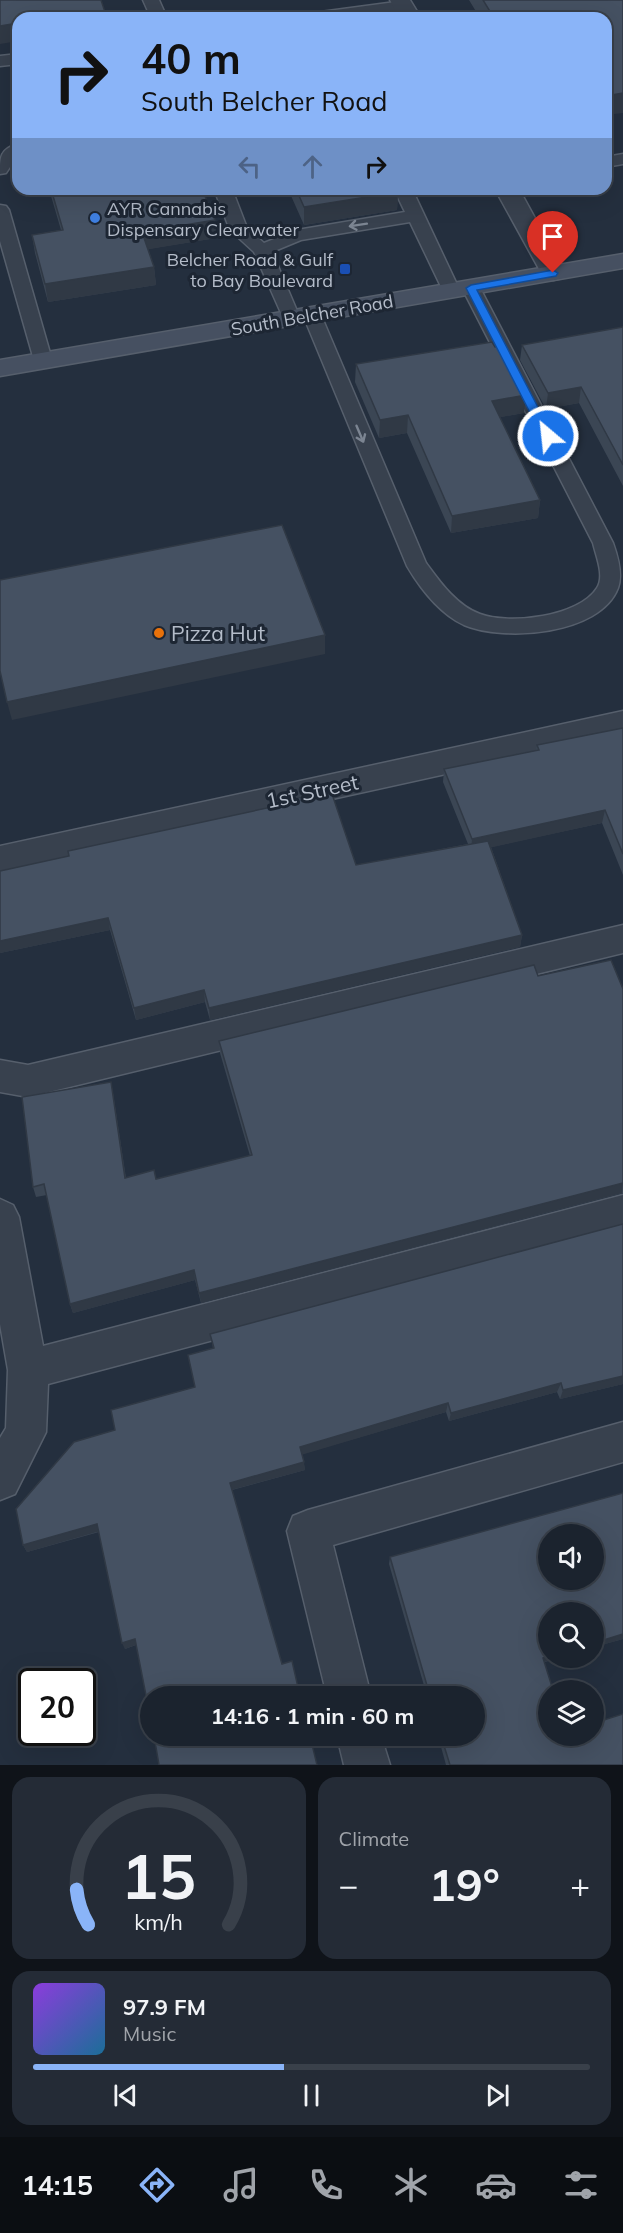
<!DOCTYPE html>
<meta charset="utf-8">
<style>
:root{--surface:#1b232e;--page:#242b36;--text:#f1f3f6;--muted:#a0a4aa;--line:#39404a;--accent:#8ab4f8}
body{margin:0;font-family:Mulish,sans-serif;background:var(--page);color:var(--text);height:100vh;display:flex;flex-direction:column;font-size:22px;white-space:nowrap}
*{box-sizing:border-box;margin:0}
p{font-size:20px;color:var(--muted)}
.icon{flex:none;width:33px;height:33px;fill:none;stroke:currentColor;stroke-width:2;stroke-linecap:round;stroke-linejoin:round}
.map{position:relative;height:1765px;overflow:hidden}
.drawer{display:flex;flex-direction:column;gap:12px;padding:12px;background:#0f1319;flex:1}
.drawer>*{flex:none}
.top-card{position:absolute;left:12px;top:12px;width:600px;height:183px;border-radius:18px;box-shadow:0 6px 24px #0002,0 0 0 2px var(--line);background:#8ab4f8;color:#111;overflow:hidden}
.fabs{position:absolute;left:538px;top:1524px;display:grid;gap:12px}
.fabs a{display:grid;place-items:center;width:66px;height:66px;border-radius:50%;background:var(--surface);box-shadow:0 6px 24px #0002,0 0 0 2px var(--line);font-size:30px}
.speed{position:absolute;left:18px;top:1668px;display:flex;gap:12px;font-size:30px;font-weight:700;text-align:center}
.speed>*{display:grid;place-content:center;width:78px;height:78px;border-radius:50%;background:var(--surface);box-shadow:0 6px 24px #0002,0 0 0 2px var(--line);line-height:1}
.speed .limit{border:3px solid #111;border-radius:9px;background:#fff;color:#111}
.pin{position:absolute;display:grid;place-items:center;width:51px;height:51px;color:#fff;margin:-62px -26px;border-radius:50% 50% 50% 0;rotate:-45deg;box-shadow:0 0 6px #0007}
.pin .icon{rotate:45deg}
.me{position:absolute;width:66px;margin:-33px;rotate:332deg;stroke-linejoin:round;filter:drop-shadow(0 0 4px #0008)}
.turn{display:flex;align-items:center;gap:21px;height:126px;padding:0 30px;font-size:27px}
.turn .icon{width:78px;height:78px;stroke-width:2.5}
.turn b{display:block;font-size:42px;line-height:51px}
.lanes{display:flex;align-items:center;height:57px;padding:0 30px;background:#0003;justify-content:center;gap:30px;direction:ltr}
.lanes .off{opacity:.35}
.big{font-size:45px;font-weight:700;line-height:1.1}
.drawer .widget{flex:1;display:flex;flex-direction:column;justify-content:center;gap:9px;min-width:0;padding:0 21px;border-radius:18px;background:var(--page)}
.drawer .dial{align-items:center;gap:0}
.dial svg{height:156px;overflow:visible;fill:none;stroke:var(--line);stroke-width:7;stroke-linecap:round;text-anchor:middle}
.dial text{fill:var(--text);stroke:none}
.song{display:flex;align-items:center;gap:18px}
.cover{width:72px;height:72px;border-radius:9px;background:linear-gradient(135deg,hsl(270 70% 55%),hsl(200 70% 35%))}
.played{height:6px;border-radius:3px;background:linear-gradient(90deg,var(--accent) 45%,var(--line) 45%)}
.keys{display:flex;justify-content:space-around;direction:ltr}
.heat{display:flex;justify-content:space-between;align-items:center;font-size:33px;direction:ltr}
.drawer .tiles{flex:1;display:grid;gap:12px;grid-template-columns:1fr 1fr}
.widget:last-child{grid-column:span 2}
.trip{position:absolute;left:140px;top:1686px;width:345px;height:60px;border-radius:30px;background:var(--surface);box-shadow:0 6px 24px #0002,0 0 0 2px var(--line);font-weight:700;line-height:60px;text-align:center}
.tab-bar{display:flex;height:96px;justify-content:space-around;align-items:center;background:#0b0e12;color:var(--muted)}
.tab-bar .icon{width:42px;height:42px}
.tab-bar .on{color:var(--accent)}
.tab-bar b{font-size:27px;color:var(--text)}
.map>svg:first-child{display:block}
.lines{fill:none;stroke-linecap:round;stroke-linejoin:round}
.lane-casing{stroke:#565f6c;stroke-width:3}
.street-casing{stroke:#565f6c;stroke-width:3}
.secondary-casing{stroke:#565f6c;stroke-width:3}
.lane{fill:#38414e;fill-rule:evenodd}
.street{fill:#38414e;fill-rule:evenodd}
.secondary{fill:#465061;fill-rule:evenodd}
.wall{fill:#3b4654}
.shaded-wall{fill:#303945}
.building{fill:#455162;stroke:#303945;stroke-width:1.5;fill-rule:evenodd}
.oneway{stroke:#7c8592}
.route{fill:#1a73e8;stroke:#114b97;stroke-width:1.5}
.shop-dot{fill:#3f7fe0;stroke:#1d2633;stroke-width:2}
.transit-dot{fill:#1a4fb4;stroke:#1d2633;stroke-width:2}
.food-dot{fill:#e8710a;stroke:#1d2633;stroke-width:2}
.labels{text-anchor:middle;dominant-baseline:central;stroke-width:6;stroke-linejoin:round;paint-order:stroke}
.far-poi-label{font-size:18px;fill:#b4bcc9;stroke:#1d2633;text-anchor:start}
.far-street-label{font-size:18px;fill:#b4bcc9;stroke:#1d2633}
.poi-label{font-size:21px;fill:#b4bcc9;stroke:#1d2633;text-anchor:start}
.street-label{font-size:21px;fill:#b4bcc9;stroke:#1d2633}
</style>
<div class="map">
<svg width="623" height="1765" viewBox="0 0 623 1765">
<rect width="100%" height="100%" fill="#242f3e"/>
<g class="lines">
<defs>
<path id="lane" d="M 143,0 L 159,0 L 167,18 L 151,18 Z
M 403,1 L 408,3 L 411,6 L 408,9 L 347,18 L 305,18 L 313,13 Z
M 18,54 L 18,64 L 0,66 L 0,56 Z
M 18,144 L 18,155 L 6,173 L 0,174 C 0,157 0,149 18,144 Z
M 623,154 L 623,164 L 606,167 L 606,157 Z
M 214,189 L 232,189 L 247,228 L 264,243 L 297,230 L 405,212 L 394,189 L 412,189 L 460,291 L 457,295 L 445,295 L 410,222 L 301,240 L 272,252 L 300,318 L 297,322 L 285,322 L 254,252 L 230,230 Z
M 0,205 L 6,206 L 9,210 L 52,360 L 50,364 L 36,364 L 34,360 L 0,241 Z
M 471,282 L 477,284 L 480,288 L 613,543 C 618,557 623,574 618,588 C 600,635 504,642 464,625 C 440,614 420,588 407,566 L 303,315 L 306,311 L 318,311 L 321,315 L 426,563 C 440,582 457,606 480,614 C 509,625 579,617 597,588 C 605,576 596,556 593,543 L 462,288 L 465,284 Z"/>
<path id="street" d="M 390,0 L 410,0 L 421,18 L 399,18 Z
M 495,189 L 519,189 L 565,273 L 562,278 L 553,280 L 544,278 Z
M 623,711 L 623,735 L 0,872 L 0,846 Z
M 623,925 L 623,953 L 28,1097 L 0,1092 L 0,1060 L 28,1065 Z
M 623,1195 L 623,1231 L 48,1384 L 46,1432 L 15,1494 L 0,1500 L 0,1438 L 6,1428 L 8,1370 L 0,1324 L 0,1199 L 13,1205 L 19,1217 L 43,1346 Z
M 623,1422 L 623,1462 L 333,1545 L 371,1696 L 327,1696 L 287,1531 L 293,1516 L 308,1510 Z
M 337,1736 L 381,1736 L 390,1765 L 344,1765 Z"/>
<path id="secondary" d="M 623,254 L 623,268 L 0,376 L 0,360 Z"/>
</defs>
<use href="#lane" class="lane-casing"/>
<use href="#street" class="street-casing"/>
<use href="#secondary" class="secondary-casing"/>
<use href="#lane" class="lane"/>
<use href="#street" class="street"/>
<use href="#secondary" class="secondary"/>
</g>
<path class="wall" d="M 469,0 L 623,0 L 606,18 L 480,18 Z
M 49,189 L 202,189 L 215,220 L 216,238 L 148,249 L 154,267 L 156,285 L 48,302 L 35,253 L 32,235 L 61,230 Z
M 288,189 L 397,189 L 398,192 L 397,210 L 304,225 Z
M 623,327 L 623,486 L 579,403 L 546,409 L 520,360 L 522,345 Z
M 356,364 L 524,413 L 500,417 L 540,500 L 538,518 L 451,533 L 407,433 L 379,438 L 355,382 Z
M 623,728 L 623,875 L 602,823 L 491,847 L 522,935 L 520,947 L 210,1020 L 205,1002 L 136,1020 L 110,930 L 0,953 L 0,871 L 69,856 L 294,802 L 294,799 L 356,865 L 468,844 L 443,782 L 444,769 L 536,750 L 537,745 Z
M 538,976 L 623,989 L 623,1193 L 201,1303 L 195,1280 L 73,1313 L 70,1304 L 47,1195 L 36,1197 L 33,1187 L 113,1093 L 126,1178 L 156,1179 L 250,1156 L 220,1053 L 219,1041 Z
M 210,1334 L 623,1384 L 560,1399 L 557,1392 L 449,1421 L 446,1412 L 302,1454 L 305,1470 L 232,1490 L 282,1664 L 300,1696 L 136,1645 L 125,1649 L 99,1532 L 27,1552 L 23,1545 L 115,1430 L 195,1388 L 188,1355 L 213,1348 Z
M 623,1493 L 623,1639 L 594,1647 L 594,1612 L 549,1658 L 560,1658 L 545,1662 L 549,1736 L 623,1765 L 446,1765 L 438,1736 L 474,1736 L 474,1696 L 427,1696 L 389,1564 L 390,1557 Z"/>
<path class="shaded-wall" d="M 105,12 L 106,18 L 58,18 Z
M 18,23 L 18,41 L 0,44 L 0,26 Z
M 623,93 L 623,113 L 606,115 L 606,96 Z
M 398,192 L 397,210 L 304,225 L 304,207 Z
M 215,220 L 216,238 L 144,250 L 142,232 Z
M 154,267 L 156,285 L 48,302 L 45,284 Z
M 581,387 L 579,403 L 546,409 L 548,393 Z
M 526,395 L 524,413 L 490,419 L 492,401 Z
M 408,415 L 407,433 L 379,438 L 380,420 Z
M 540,500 L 538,518 L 451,533 L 452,516 Z
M 325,635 L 325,654 L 12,720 L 7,702 Z
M 605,810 L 602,823 L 471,852 L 472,839 Z
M 108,918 L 110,930 L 0,953 L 0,941 Z
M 522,935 L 520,947 L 210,1020 L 209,1008 Z
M 204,990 L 205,1002 L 136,1020 L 134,1008 Z
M 111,1082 L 113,1093 L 127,1189 L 125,1178 Z
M 623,1183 L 622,1193 L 201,1303 L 199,1293 Z
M 194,1270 L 195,1280 L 73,1313 L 70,1304 Z
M 623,1376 L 623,1384 L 560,1399 L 563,1390 Z
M 561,1383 L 557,1392 L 449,1421 L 451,1413 Z
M 448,1403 L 446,1412 L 301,1455 L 300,1447 Z
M 304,1462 L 305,1470 L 231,1490 L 230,1483 Z
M 97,1524 L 100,1531 L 27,1552 L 23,1545 Z
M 623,1634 L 623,1639 L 594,1647 L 594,1643 Z
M 135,1639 L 138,1644 L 125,1649 L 122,1643 Z
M 549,1656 L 549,1658 L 560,1658 L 540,1663 L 543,1658 Z"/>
<path class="building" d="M 0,0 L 101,0 L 105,12 L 58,18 L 18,18 L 18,23 L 0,26 Z
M 483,0 L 623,0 L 623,93 L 606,96 L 606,18 L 494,18 Z
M 51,189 L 202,189 L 215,220 L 142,232 L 154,267 L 45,284 L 32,235 L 63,230 Z
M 296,189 L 397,189 L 398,192 L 304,207 Z
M 623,327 L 623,465 L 581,387 L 548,393 L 522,345 Z
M 492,342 L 495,347 L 500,346 L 526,395 L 492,401 L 540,500 L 452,516 L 408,415 L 380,420 L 356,364 Z
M 282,525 L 325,635 L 7,702 L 0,671 L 0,580 Z
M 623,728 L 623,854 L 605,810 L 472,839 L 444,769 L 539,750 L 537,745 Z
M 331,791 L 356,865 L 488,841 L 522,935 L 209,1008 L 204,990 L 134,1008 L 108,918 L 0,941 L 0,871 L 69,856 L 68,851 L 295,802 L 294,799 Z
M 611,960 L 623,989 L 623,1183 L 199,1293 L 194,1270 L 70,1304 L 44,1184 L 33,1187 L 22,1097 L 111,1082 L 125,1178 L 154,1170 L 156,1179 L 252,1155 L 219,1041 L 534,965 L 538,976 Z
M 623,1224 L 623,1376 L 563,1390 L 561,1383 L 451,1413 L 448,1403 L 300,1447 L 304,1462 L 230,1483 L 282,1664 L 292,1661 L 300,1696 L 150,1696 L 150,1716 L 135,1639 L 122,1643 L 97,1524 L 23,1545 L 16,1509 L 74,1442 L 115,1430 L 111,1410 L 195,1387 L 188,1355 L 214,1348 L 210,1334 Z
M 623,1493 L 623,1634 L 594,1643 L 594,1612 L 549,1612 L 549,1656 L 543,1658 L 553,1690 L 549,1690 L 549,1736 L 594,1736 L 594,1723 L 623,1714 L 623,1765 L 450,1765 L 441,1736 L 474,1736 L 474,1696 L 430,1696 L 390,1557 ZM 549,1534 L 594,1534 L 594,1580 L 549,1580 Z
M 154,1736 L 310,1736 L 317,1765 L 159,1765 Z"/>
<defs><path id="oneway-shaft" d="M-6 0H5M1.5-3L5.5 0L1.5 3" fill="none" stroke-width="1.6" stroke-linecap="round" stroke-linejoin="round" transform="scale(1.5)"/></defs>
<g class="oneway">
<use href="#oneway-shaft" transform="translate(358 225) rotate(171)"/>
<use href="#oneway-shaft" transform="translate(360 434) rotate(67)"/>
</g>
<path class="route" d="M 553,270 L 558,273 L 556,276 L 477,290 L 553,436 L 548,440 L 542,436 L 466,288 L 471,285 Z"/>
<circle class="shop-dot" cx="95" cy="218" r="6"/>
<rect class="transit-dot" x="339" y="263" width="12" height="12" rx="3"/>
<circle class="food-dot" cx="159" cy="633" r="6"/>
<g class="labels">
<g class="far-poi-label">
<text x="107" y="208">AYR Cannabis<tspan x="107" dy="21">Dispensary Clearwater</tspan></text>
<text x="333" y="259" text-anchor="end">Belcher Road &amp; Gulf<tspan x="333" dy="21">to Bay Boulevard</tspan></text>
</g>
<g class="far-street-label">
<text transform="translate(312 315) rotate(-10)">South Belcher Road</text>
</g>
<g class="poi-label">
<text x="171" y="633">Pizza Hut</text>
</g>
<g class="street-label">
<text transform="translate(312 791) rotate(-12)">1st Street</text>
</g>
</g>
</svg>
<div class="fabs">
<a><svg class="icon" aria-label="sound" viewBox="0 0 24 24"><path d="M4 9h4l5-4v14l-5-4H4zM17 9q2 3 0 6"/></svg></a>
<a><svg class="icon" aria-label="search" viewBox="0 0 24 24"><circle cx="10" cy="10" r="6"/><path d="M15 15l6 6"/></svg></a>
<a><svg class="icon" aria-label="layers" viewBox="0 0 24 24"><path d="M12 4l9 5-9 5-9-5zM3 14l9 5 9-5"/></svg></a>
</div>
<div class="speed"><div class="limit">20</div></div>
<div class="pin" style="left:553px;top:273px;background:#d93025"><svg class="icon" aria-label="arrive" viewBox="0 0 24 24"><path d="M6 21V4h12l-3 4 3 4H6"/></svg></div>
<svg class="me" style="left:548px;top:436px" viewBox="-20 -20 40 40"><circle r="17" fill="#1a73e8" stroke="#fff" stroke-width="3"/><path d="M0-11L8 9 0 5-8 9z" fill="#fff"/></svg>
<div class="trip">14:16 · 1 min · 60 m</div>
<div class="top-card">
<div class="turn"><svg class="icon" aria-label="right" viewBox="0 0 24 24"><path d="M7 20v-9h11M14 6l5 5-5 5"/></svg><div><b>40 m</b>South Belcher Road</div></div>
<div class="lanes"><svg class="icon off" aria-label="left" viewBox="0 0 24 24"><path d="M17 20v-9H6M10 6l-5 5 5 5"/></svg><svg class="icon off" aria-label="ahead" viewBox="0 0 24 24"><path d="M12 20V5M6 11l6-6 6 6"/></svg><svg class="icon" aria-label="right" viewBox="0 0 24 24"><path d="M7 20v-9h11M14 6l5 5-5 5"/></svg></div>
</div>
</div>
<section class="drawer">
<div class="tiles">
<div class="widget dial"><svg viewBox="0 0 100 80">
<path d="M14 69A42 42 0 1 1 86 69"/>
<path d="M14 69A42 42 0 0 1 8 51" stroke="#8ab4f8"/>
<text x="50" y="56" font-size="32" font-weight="700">15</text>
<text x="50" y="72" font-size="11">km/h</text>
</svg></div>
<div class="widget"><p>Climate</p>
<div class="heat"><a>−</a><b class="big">19°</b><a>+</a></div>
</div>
<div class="widget">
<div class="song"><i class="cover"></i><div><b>97.9 FM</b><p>Music</p></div></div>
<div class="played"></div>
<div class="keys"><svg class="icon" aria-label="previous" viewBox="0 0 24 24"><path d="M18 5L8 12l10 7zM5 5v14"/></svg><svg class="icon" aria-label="pause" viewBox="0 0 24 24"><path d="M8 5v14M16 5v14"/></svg><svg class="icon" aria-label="next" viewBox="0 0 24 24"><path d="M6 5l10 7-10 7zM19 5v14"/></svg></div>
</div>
</div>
</section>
<nav class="tab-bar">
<b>14:15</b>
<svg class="icon on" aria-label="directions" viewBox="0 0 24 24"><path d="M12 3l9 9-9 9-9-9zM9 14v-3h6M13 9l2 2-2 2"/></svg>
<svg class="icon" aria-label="music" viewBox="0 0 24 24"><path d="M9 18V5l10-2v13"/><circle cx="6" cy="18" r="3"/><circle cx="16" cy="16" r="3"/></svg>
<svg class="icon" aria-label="phone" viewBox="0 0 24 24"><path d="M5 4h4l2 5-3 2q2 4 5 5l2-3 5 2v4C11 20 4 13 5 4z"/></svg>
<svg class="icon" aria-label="climate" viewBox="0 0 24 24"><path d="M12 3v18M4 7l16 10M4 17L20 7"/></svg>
<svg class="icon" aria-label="car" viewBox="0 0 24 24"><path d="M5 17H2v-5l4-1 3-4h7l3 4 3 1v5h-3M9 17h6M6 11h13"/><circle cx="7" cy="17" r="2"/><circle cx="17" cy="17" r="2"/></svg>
<svg class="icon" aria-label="filters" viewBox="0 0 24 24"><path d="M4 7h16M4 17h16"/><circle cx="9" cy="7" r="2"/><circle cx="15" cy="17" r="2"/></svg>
</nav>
